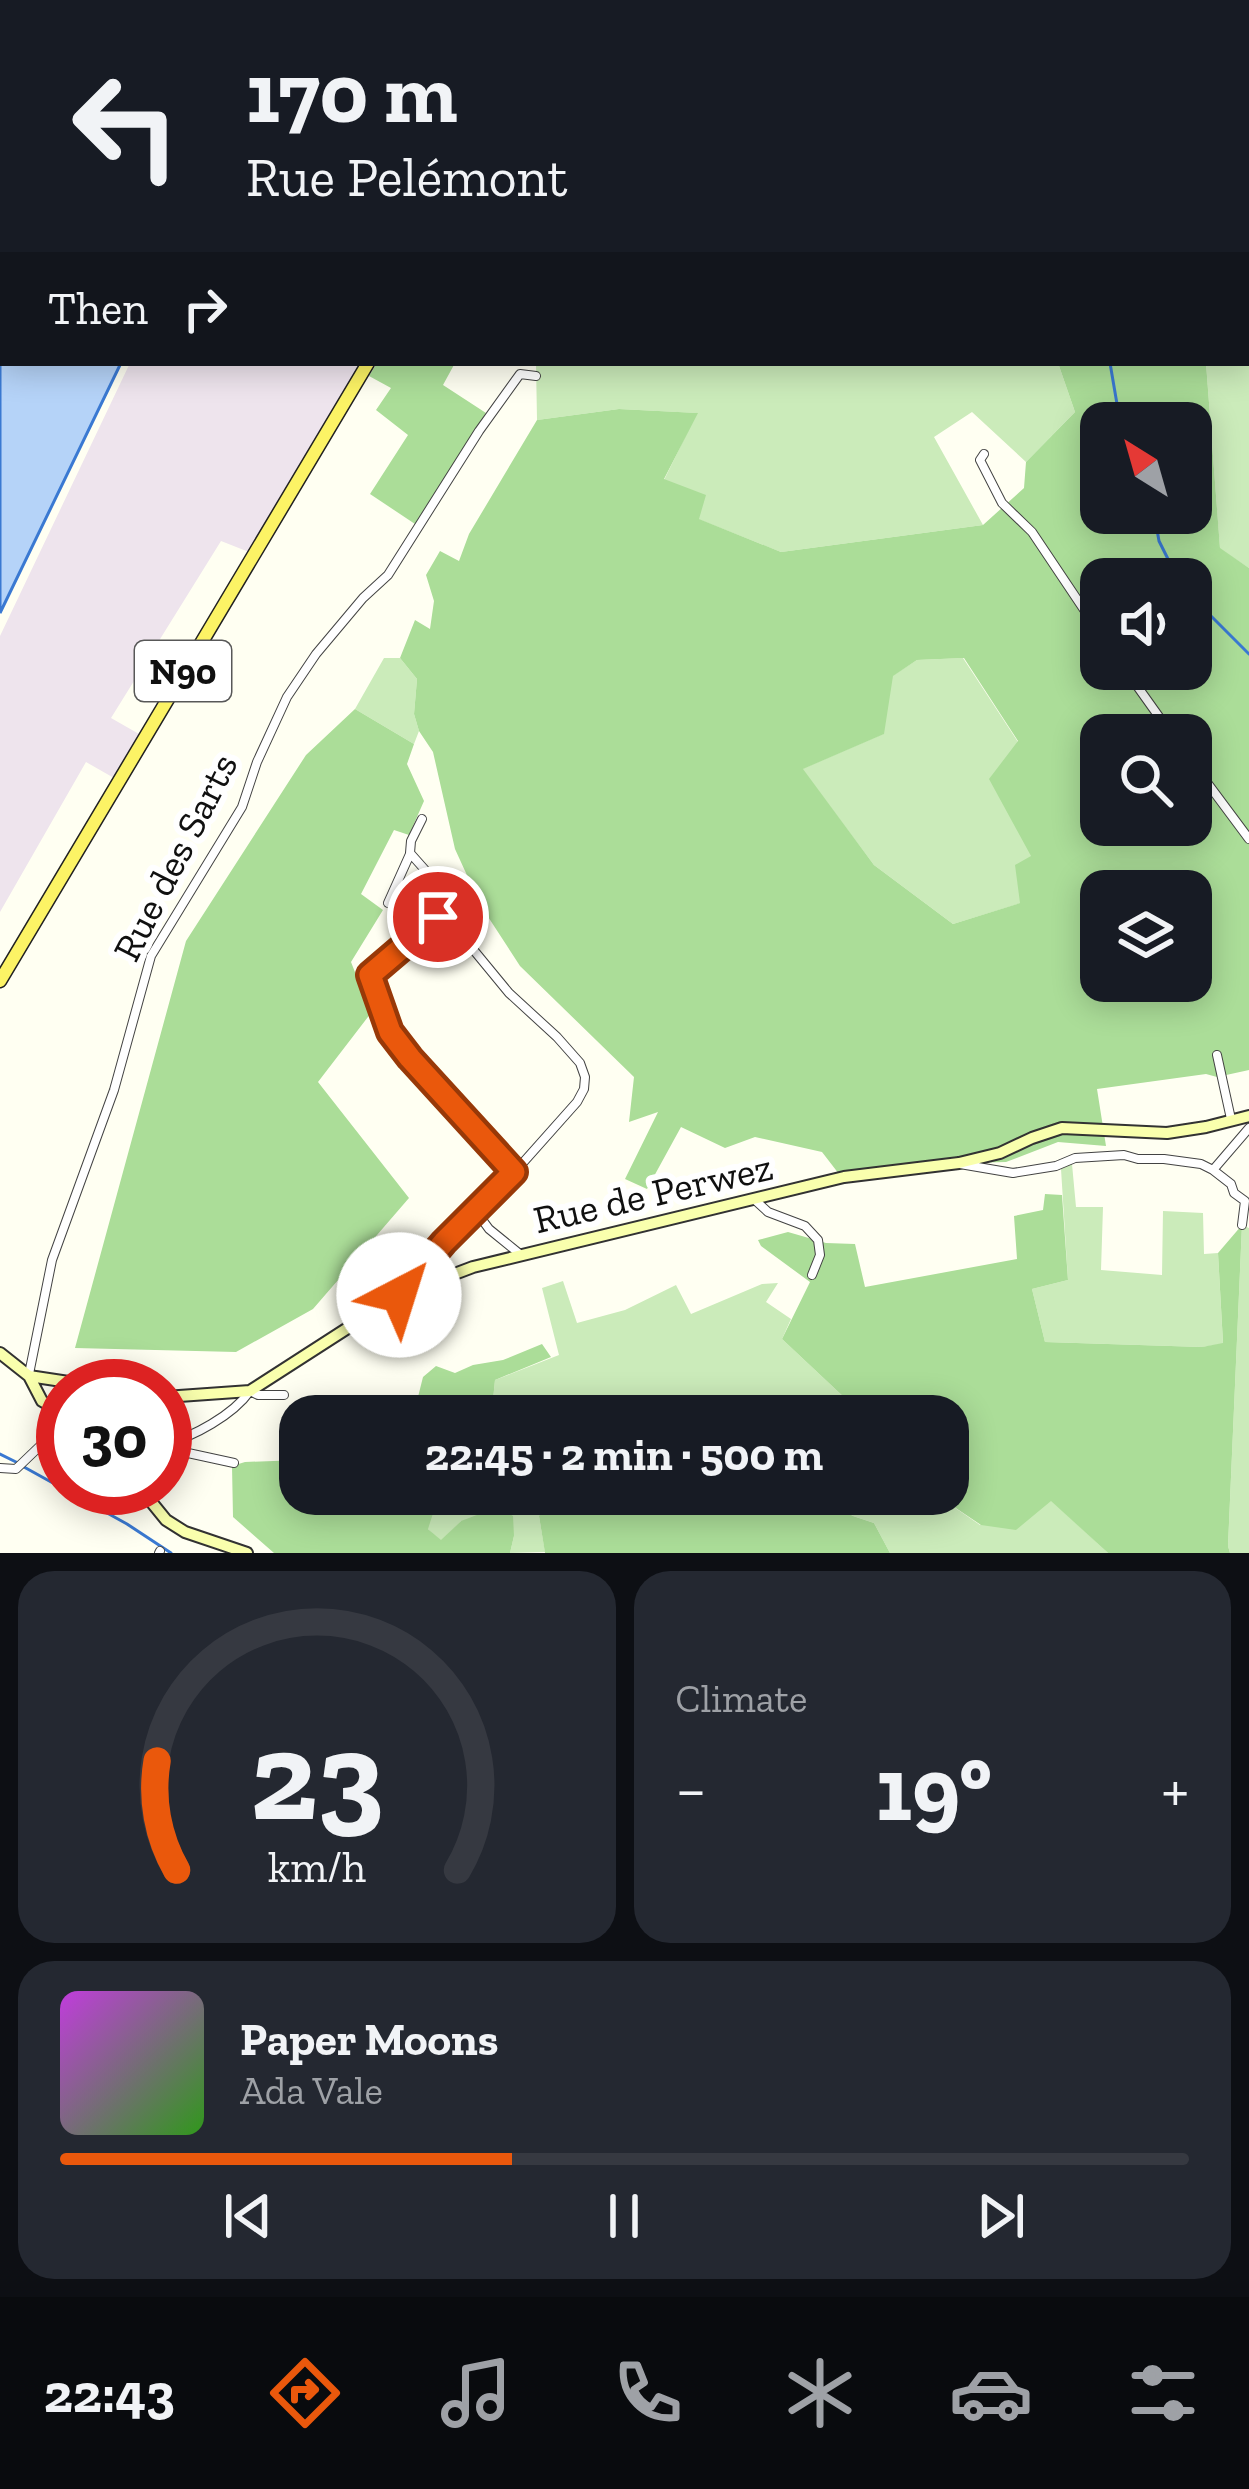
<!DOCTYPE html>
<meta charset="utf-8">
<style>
:root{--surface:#171b24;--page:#242831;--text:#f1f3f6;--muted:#9ea1a6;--line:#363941;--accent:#ea580c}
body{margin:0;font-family:"Zilla Slab",serif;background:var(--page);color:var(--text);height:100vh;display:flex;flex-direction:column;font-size:45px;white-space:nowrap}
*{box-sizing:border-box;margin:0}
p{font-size:39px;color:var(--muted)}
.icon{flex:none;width:66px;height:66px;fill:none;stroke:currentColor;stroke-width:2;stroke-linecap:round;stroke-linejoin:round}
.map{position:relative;height:1553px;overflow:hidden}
.drawer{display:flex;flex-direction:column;gap:18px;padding:18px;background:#0d0f14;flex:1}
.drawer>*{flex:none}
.top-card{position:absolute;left:0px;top:0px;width:1251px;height:366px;box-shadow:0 6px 30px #0003;background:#171b24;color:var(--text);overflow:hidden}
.needle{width:78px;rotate:323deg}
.fabs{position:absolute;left:1080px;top:402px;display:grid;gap:24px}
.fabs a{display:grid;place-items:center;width:132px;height:132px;border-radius:24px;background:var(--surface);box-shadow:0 6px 30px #0003;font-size:60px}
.speed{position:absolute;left:36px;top:1359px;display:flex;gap:24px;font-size:60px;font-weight:700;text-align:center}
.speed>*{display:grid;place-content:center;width:156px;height:156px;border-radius:50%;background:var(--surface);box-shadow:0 6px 30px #0003;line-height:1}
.speed .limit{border:18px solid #d22;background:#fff;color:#111}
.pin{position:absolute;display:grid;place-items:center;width:102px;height:102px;color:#fff;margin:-51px;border:6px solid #fff;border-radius:50%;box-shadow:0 3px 12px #0007}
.me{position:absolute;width:132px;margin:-66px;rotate:40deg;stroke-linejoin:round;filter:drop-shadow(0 0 9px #0008)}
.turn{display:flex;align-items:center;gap:42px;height:252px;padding:0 48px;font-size:54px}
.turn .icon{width:156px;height:156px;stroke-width:2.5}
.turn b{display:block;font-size:84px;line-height:102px}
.then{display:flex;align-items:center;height:114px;padding:0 48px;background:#0003;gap:24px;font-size:45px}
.big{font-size:90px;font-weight:700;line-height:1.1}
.drawer .card{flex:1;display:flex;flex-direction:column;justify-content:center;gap:18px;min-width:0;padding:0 42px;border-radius:36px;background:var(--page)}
.drawer .dial{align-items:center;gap:0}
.dial svg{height:312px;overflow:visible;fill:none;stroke:var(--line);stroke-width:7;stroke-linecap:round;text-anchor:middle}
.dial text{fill:var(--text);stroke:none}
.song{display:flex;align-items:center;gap:36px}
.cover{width:144px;height:144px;border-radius:18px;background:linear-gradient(135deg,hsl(290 70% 55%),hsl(110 70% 35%))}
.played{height:12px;border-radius:6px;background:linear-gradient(90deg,var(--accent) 40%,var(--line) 40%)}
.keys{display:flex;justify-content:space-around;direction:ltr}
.heat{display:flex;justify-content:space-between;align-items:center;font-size:66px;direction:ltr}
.drawer .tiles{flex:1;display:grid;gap:18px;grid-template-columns:1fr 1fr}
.card:last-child{grid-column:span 2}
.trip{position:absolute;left:279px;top:1395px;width:690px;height:120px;border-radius:36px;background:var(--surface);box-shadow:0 6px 30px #0003;font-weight:700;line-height:120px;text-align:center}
.dock{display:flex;height:192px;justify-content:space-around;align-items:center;background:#090b0e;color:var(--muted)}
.dock .icon{width:84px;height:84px}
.dock .selected{color:var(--accent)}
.dock b{font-size:54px;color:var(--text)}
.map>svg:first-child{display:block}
.industrial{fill:#eee4ed}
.green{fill:#cbebba}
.forest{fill:#abdd98;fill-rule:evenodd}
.water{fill:#b5d3f8;stroke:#3a79d2;stroke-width:3}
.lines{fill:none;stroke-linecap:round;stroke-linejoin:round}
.stream{stroke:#3a79d2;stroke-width:3}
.street-casing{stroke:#434343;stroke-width:10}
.secondary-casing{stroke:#323232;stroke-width:14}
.primary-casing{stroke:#212121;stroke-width:15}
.street{stroke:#fff;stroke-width:8}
.secondary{stroke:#f9ffad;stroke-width:10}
.primary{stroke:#fcf365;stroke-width:12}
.route-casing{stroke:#983908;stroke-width:30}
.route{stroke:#ea580c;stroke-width:21}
.labels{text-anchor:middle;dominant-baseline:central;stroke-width:12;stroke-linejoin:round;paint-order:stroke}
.shield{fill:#fff;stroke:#585858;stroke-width:3}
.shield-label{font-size:36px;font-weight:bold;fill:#101010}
.street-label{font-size:39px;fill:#101010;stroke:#fff}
</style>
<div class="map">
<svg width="1249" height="1553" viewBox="0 0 1249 1553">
<rect width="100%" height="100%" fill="#fffff2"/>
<path class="industrial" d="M 0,0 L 123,0 L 122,3 L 3,3 L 3,276 L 0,282 Z
M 130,363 L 368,363 L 254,554 L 221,541 L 111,718 L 139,734 L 114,778 L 86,762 L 0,912 L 0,636 Z"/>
<path class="green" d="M 1249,261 L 1249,568 L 1220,549 L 1206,363 L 1248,363 Z
M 536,363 L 1058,363 L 1075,412 L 1026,462 L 972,412 L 934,437 L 983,525 L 781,552 L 698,519 L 664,480 L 697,413 L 619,409 L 537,420 Z
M 384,658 L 400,658 L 417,679 L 414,714 L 419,731 L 414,744 L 355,709 Z
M 963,658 L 1018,742 L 1031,856 L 1021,903 L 953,924 L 874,865 L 802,769 L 883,734 L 892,676 L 917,660 Z
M 1072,1164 L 1076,1207 L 1103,1207 L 1101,1270 L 1162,1275 L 1163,1211 L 1203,1213 L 1204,1254 L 1218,1253 L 1223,1344 L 1202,1347 L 1045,1342 L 1032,1289 L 1068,1280 L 1061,1169 Z
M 1242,1225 L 1249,1228 L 1249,1553 L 1230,1553 L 1228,1546 Z
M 563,1281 L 577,1323 L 625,1310 L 676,1285 L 691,1314 L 762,1284 L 778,1283 L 766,1302 L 791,1319 L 782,1339 L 864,1416 L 531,1416 L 543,1402 L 493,1400 L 495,1380 L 559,1355 L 542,1288 Z
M 423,1494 L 551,1494 L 539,1516 L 545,1552 L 510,1553 L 514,1536 L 461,1521 L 441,1541 L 428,1529 Z
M 813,1494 L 935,1494 L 980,1525 L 1051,1500 L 1108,1553 L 890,1553 L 874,1523 L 853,1516 Z"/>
<path class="forest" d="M 377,363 L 455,363 L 443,385 L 486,413 L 415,524 L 370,494 L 408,435 L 376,410 L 391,388 L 369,376 Z
M 1058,363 L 1206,363 L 1220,548 L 1249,568 L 1249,1070 L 1217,1077 L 1206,1074 L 1097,1089 L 1106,1146 L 1058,1142 L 1006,1162 L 890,1165 L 839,1174 L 822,1152 L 755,1137 L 725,1148 L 681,1127 L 647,1189 L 625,1179 L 658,1112 L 629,1122 L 634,1077 L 520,966 L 481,906 L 455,849 L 433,752 L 419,731 L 414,714 L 417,679 L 400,658 L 415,620 L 430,629 L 434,601 L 426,575 L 440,551 L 459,561 L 469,534 L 537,420 L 619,409 L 698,413 L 664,479 L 706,495 L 699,519 L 781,552 L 983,525 L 1024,488 L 1026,462 L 1075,412 ZM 1101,423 L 1191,423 L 1191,513 L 1101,513 ZM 1101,579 L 1191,579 L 1191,669 L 1101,669 ZM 964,658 L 1018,741 L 989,779 L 1031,856 L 1015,865 L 1020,903 L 953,924 L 874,865 L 803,769 L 884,734 L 893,676 L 917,660 ZM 1101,735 L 1191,735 L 1191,825 L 1101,825 ZM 1101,891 L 1191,891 L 1191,981 L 1101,981 Z
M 355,709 L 414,744 L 407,764 L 424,801 L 409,835 L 394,830 L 361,894 L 383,910 L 351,962 L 371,1013 L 318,1082 L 409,1198 L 313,1309 L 236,1352 L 75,1348 L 186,941 L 306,755 Z
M 1045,1194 L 1062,1195 L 1068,1280 L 1032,1289 L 1045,1342 L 1202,1347 L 1223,1343 L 1218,1253 L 1242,1225 L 1228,1546 L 1230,1553 L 1108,1553 L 1051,1501 L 1016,1530 L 981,1525 L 935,1494 L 948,1494 L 948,1416 L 864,1416 L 782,1339 L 810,1282 L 761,1246 L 758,1240 L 788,1232 L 826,1243 L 855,1244 L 865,1287 L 1017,1259 L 1014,1216 L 1043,1210 Z
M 542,1344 L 551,1357 L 495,1380 L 493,1400 L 544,1402 L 531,1416 L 408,1416 L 418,1397 L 423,1377 L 436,1366 L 455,1373 L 473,1365 L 503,1360 Z
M 300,1460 L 300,1494 L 423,1494 L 435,1507 L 428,1529 L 441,1540 L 461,1521 L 498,1507 L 513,1516 L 514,1536 L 510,1553 L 274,1553 L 233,1517 L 232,1466 L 245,1462 Z
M 551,1494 L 813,1494 L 853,1516 L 874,1523 L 890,1553 L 545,1553 L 539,1516 Z"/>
<path class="water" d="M 3,276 L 3,363 L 121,363 L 0,613 L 0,282 Z"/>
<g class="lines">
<path class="stream" d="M 776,0 L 780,3
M 1110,363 L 1117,404 L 1125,423
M 1154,513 L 1159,541 L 1178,579
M 1191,594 L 1199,599 L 1202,607 L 1249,654
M 0,1454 L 18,1463
M 24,1467 L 127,1524 L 171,1553"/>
<defs>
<path id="street" d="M 614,0 L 623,3
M 0,205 L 3,206
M 984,454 L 980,460 L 1002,503 L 1032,532 L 1101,635
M 1125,669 L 1172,735
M 1191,761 L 1249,839
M 388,903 L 410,854
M 444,914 L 370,975 L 390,1032 L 410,1058 L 514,1172
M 1217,1055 L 1231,1119
M 960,1164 L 1013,1173 L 1056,1166 L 1075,1158 L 1124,1155 L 1138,1159 L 1164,1159 L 1201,1164 L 1213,1170 L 1231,1184 L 1234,1193 L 1245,1201 L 1242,1225
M 1213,1170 L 1249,1128
M 755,1200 L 768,1212 L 805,1226 L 818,1240 L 820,1255 L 812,1275
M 475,1210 L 489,1229 L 521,1255
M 400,1294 L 444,1242 L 504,1184 L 577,1102 L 584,1089 L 585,1077 L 580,1063 L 557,1037 L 509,993 L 444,914 L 437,893 L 426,871 L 410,853 L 411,841 L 422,819
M 29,1374 L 52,1260 L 114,1090 L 151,956 L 242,807 L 257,762 L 287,697 L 316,654 L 363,598 L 388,575 L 479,431 L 520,374 L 536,376
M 165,1444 C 193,1437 233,1415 250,1391 L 258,1395 L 284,1395
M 165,1448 L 234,1463
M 0,1468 L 16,1469 L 63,1424
M 159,1553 L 160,1551"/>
<path id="secondary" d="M 0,1353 L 29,1376 L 42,1401 L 63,1413
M 29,1376 L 95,1386
M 165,1397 L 250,1391 L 399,1295 L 473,1267 L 844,1177 L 959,1163 L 1000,1153 L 1032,1138 L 1062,1128 L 1167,1133 L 1206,1127 L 1249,1116
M 140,1488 L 166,1520 L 185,1532 L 247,1553"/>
<path id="primary" d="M 526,3 L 527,0
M 0,981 L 368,363"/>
</defs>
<use href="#street" class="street-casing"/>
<use href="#secondary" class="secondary-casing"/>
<use href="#primary" class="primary-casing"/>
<use href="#street" class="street"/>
<use href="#secondary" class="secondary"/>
<use href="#primary" class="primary"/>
</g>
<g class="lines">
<defs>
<path id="route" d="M 399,1295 L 444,1242 L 514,1172 L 410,1058 L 390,1032 L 370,975 L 438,917"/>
</defs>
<use href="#route" class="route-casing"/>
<use href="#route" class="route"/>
</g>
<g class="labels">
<rect class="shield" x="135" y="641" width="96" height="60" rx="9"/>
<g class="shield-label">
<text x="183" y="671">N90</text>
</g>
<g class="street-label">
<text transform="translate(175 857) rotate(-63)">Rue des Sarts</text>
<text transform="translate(653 1193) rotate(-13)">Rue de Perwez</text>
</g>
</g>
</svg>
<div class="fabs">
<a><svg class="needle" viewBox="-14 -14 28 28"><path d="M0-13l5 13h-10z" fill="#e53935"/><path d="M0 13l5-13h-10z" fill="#9ea1a6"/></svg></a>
<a><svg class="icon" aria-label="sound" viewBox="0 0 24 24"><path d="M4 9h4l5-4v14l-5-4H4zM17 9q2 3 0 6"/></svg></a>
<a><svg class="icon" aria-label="search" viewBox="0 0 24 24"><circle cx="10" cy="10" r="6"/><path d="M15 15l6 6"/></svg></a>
<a><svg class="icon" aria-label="layers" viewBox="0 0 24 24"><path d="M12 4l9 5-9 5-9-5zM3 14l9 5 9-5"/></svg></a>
</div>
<div class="speed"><div class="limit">30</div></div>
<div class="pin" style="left:438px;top:917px;background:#d93025"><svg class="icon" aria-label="arrive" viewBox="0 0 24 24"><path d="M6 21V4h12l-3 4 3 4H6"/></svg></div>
<svg class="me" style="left:399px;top:1295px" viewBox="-20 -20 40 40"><circle r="19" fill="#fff"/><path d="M0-13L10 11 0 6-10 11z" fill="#ea580c"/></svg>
<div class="trip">22:45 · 2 min · 500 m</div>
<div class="top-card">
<div class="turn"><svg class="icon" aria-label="left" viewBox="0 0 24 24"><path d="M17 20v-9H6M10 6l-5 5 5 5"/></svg><div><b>170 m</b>Rue Pelémont</div></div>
<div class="then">Then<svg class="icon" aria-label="right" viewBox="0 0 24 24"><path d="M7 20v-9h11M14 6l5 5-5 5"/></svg></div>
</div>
</div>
<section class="drawer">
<div class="tiles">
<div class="card dial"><svg viewBox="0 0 100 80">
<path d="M14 69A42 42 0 1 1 86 69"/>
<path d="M14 69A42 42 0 0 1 9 41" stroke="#ea580c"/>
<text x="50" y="56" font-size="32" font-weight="700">23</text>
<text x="50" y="72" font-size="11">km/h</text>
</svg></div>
<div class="card"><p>Climate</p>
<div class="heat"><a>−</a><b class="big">19°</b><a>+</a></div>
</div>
<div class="card">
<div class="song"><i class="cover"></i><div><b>Paper Moons</b><p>Ada Vale</p></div></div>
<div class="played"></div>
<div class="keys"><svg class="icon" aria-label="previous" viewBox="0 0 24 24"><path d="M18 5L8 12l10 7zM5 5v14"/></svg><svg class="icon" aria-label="pause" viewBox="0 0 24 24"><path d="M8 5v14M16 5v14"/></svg><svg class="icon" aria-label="next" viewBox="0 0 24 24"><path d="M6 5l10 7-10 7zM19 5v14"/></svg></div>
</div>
</div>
</section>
<nav class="dock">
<b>22:43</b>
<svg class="icon selected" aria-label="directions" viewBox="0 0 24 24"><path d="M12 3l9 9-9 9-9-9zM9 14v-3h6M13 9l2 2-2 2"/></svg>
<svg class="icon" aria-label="music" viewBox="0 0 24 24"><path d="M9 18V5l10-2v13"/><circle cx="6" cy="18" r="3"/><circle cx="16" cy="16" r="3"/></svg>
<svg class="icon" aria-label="phone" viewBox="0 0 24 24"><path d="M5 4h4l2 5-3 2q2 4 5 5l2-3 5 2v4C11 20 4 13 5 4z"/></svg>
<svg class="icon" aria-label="climate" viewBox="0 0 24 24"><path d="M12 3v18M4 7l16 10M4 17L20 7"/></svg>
<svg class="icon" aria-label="car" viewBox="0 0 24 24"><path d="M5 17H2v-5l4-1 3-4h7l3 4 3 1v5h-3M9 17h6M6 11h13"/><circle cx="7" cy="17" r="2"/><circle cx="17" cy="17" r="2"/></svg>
<svg class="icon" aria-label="filters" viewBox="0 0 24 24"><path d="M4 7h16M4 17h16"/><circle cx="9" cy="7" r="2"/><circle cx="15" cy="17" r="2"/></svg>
</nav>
